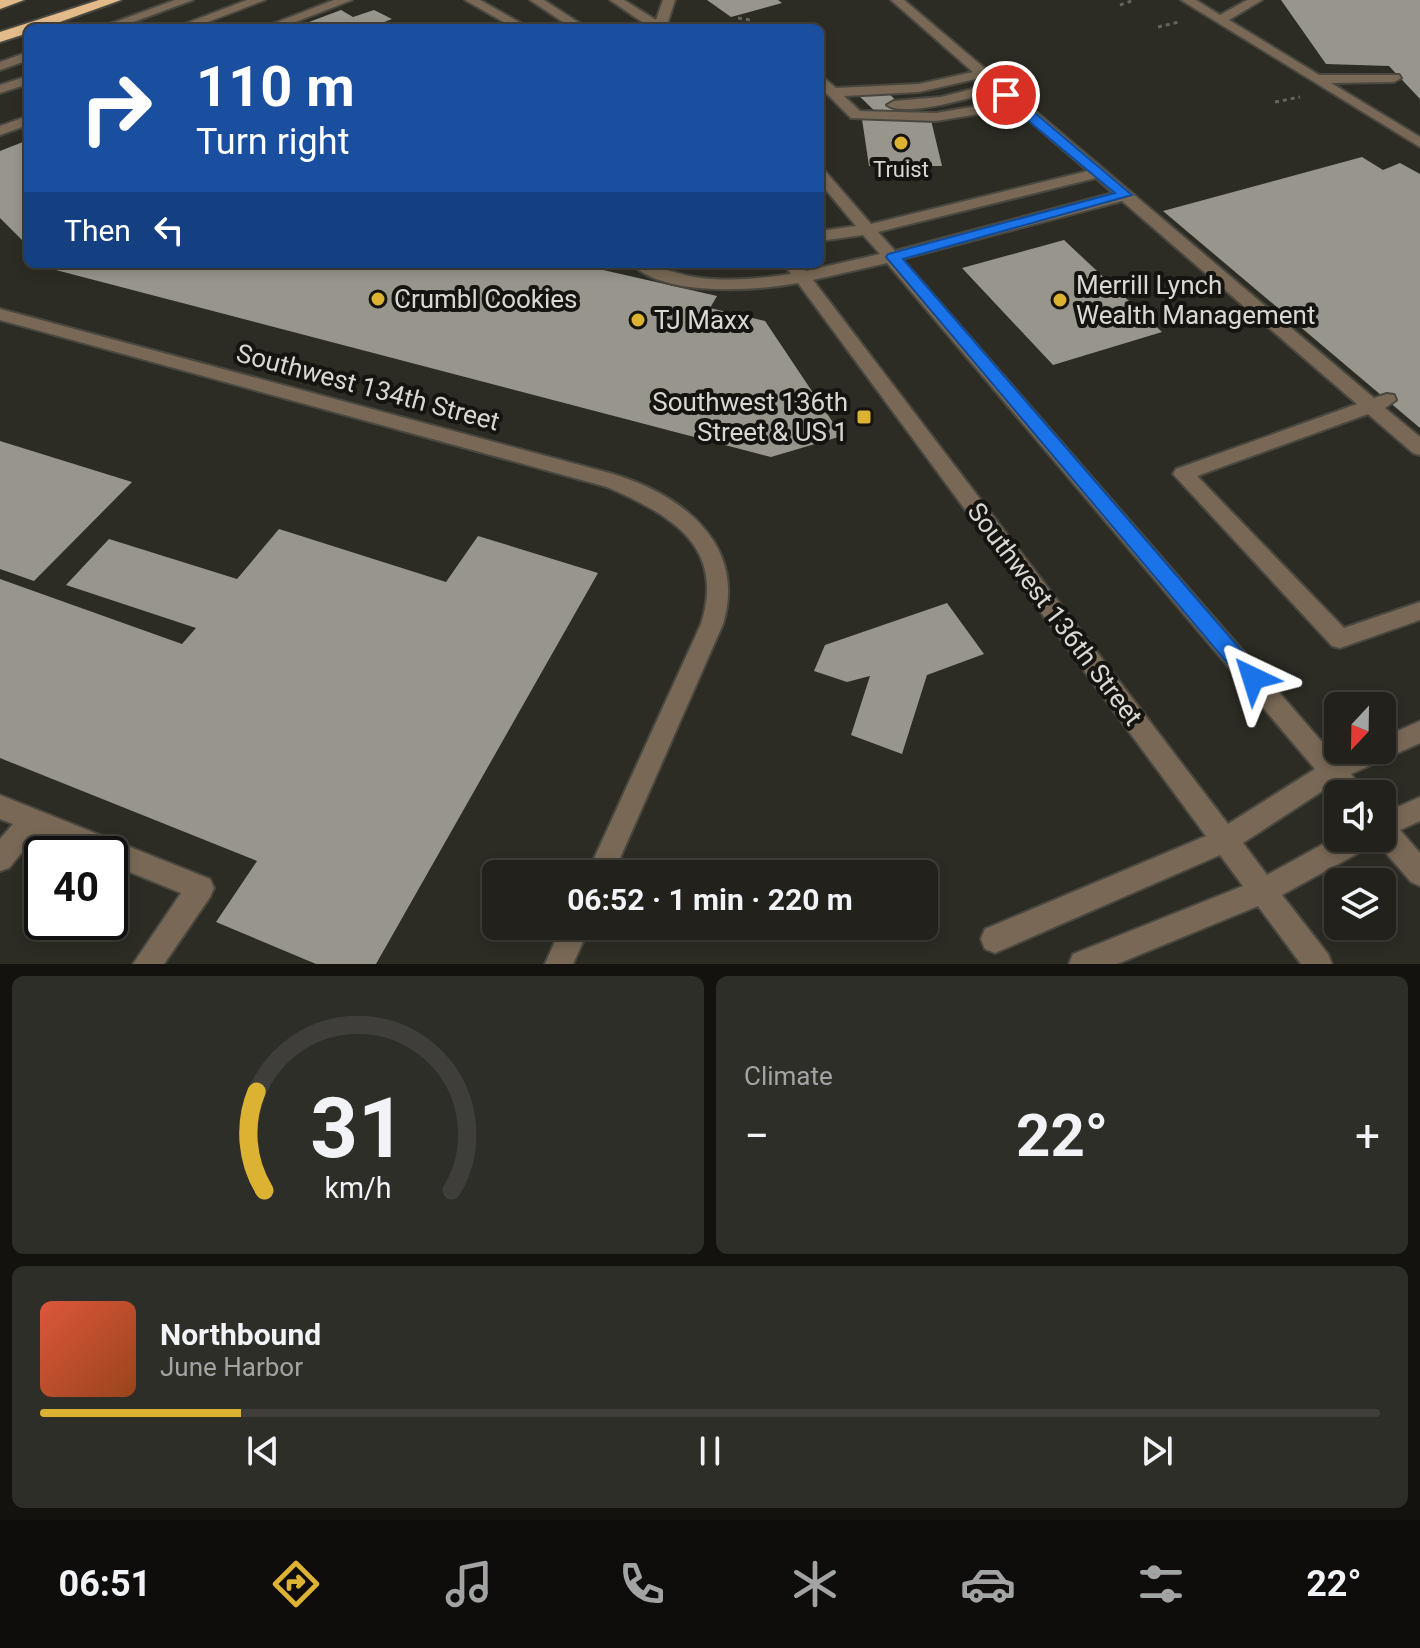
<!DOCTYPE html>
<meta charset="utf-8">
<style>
:root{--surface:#22211b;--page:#2e2e28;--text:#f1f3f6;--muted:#a2a3a3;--line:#3f3e3a;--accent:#dcb233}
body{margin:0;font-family:Roboto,sans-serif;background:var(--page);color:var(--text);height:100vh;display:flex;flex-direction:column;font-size:30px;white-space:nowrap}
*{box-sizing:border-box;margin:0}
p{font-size:26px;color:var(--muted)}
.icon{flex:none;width:44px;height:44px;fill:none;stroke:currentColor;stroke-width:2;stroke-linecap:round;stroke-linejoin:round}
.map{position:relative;height:964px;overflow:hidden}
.details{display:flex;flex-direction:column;gap:12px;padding:12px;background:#13120f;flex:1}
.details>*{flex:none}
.guide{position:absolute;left:24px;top:24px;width:800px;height:244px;border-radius:12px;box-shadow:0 4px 12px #0003,0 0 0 2px var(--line);background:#1a4fa0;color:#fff;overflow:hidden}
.needle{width:52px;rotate:202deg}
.tools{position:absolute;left:1324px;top:692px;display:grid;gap:16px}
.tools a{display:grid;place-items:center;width:72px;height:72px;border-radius:12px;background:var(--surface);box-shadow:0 4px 12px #0003,0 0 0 2px var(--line);font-size:40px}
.speed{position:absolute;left:24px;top:836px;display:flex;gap:16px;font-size:40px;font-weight:700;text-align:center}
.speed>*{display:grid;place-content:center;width:104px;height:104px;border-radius:50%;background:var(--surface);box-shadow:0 4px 12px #0003,0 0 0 2px var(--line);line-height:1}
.speed .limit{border:4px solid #111;border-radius:12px;background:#fff;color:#111}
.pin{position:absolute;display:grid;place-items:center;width:68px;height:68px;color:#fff;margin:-34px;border:4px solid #fff;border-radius:50%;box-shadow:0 2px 8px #0007}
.me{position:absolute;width:88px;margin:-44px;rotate:319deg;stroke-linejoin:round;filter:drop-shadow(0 0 6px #0008)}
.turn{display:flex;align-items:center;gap:28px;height:168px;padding:0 40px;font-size:36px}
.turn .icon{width:104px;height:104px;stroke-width:2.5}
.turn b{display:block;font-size:56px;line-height:68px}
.then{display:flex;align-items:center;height:76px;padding:0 40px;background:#0003;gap:16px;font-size:30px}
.big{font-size:60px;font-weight:700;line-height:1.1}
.details .tile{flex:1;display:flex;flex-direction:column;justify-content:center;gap:12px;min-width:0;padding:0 28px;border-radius:12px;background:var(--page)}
.details .dial{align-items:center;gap:0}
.dial svg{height:208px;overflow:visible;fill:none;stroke:var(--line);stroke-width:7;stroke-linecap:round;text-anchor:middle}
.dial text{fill:var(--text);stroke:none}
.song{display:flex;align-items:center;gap:24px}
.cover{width:96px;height:96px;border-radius:12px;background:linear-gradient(135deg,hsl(10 70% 55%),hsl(20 70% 35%))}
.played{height:8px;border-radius:4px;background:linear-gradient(90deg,var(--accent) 15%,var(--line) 15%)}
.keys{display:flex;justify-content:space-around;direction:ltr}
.heat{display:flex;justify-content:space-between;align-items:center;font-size:44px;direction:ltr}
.details .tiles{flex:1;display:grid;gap:12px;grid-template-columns:1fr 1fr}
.tile:last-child{grid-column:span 2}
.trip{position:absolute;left:482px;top:860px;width:456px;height:80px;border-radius:12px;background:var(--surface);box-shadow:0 4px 12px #0003,0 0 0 2px var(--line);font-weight:700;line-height:80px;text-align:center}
.tab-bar{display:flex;height:128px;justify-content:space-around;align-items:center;background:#0e0d0b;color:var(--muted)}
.tab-bar .icon{width:56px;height:56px}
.tab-bar .on{color:var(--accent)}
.tab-bar b{font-size:36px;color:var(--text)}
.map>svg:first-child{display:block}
.building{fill:#98968c}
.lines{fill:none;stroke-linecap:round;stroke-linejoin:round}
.minor-casing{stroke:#494840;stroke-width:4}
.highway-casing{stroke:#494840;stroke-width:4}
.path{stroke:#64635c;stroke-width:3;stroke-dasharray:4 4;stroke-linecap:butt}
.minor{fill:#786855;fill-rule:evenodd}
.highway{fill:#e3bb8b;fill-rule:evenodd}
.route{fill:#1a73e8;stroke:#114b97;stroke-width:2}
.poi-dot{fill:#dcb233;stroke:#151411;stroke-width:3}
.labels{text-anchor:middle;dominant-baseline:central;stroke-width:8;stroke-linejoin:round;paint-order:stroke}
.far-poi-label{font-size:22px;fill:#d9d8d3;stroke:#151411}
.poi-label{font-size:26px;fill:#d9d8d3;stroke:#151411;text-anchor:start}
.street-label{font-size:26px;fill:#d9d8d3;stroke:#151411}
</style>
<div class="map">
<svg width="1420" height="964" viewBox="0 0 1420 964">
<rect width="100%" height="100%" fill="#2d2c24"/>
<path class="building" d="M 707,0 L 778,0 L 782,3 L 731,17 Z
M 1281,0 L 1420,0 L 1420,99 L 1389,66 L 1326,64 Z
M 341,10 L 353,17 L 374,10 L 392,19 L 369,28 L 293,28 Z
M 853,90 L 886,91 L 916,119 L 931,120 L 942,166 L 869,166 L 862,119 L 883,119 Z
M 28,140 L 28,246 L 0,218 L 0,151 Z
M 1362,157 L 1383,170 L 1400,163 L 1420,174 L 1420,428 L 1163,211 Z
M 1064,240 L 1162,332 L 1053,365 L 962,268 Z
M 46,264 L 577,264 L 717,296 L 710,308 L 765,321 L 842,436 L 771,457 L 52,269 Z
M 0,441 L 132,482 L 34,581 L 0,569 Z
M 279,529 L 446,582 L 478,536 L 598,573 L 376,964 L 316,964 L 216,922 L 257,861 L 0,758 L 0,579 L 182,644 L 196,628 L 66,585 L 109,539 L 237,579 Z
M 947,603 L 984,654 L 927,675 L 902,754 L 851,735 L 870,676 L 847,682 L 814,671 L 825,645 Z"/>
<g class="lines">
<defs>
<path id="minor" d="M 175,0 L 193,0 L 117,28 L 99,28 Z
M 247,0 L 265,0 L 192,28 L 174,28 Z
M 334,0 L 352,0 L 280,28 L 262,28 Z
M 465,0 L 480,0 L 524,25 L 514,28 Z
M 530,0 L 544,0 L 587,28 L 572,28 Z
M 610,0 L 624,0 L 656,20 L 663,0 L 675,0 L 666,28 L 651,28 Z
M 891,0 L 904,0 L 1374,398 L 1387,394 L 1394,395 L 1396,400 L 1385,408 L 1420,437 L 1420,455 L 1413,453 L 1368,414 L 1197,476 L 1344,628 L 1420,602 L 1420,620 L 1340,648 L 1332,646 L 1173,474 L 1176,469 L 1357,404 L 1122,201 L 902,259 L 1336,758 L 1354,750 L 1382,750 L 1382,738 L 1420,721 L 1420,743 L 1351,774 L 1365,794 L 1338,796 L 1330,786 L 1243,843 L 1267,875 L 1338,836 L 1373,838 L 1369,847 L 1282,895 L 1328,954 L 1332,964 L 1301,964 L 1258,906 L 1117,964 L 1069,964 L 1073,954 L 1243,886 L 1220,855 L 995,953 L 985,949 L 981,939 L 985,929 L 1206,836 L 798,283 C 755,291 664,297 632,264 C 654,264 672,273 694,277 C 727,282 759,279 791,274 L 784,264 L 800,264 L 806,271 L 880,254 L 863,235 L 820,241 L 820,231 L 856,226 L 820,183 L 820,170 L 825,171 L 871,224 L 1088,171 L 1015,108 L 936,121 L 851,118 L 820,87 L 820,75 L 836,88 L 919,84 L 973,72 ZM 980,78 L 988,85 L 941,97 L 894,101 L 887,105 C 905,118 973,97 995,91 L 1007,101 L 936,113 L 860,111 L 844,96 L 919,92 ZM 1096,178 L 1113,193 L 895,251 L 878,232 ZM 887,263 L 1315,769 L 1228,824 L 813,280 Z
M 1181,0 L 1196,0 L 1220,15 L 1247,0 L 1262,0 L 1229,20 L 1319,75 L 1399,75 L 1401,78 L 1394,82 L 1331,83 L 1420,137 L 1420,147 Z
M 28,52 L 28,60 L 0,70 L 0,62 Z
M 28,76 L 28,84 L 0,93 L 0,85 Z
M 28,116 L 28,125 L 0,135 L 0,126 Z
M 0,309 L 613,474 C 683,495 747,545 723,624 L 613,874 L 587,874 L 701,624 C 726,545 670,515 607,487 L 0,320 Z
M 0,795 L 210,879 L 214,888 L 210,897 L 164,964 L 133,964 L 181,893 L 110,864 L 110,854 L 86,854 L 37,834 L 9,868 L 0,871 L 0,839 L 13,824 L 0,819 Z
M 1420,797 L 1420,821 L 1400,830 L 1420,853 L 1420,886 L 1411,882 L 1373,838 L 1382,838 L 1382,814 Z
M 562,926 L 590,926 L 573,964 L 545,964 Z"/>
<path id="highway" d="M 0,0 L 24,0 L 0,9 Z
M 99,0 L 121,0 L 43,28 L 28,28 L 28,33 L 0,42 L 0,32 Z"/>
</defs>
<use href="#minor" class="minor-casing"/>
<use href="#highway" class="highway-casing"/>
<path class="path" d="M 1120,5 L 1134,0
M 738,18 L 750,20
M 1158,27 L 1179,22
M 1275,102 L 1300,97"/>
<use href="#minor" class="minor"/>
<use href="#highway" class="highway"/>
</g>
<path class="route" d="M 1001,92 L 1010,92 L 1132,195 L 903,259 L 1260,672 L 1263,678 L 1260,684 L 1253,687 L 1245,684 L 886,257 L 888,254 L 1115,193 L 1001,98 Z"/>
<g class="poi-dot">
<circle cx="901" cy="143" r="8"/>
<circle cx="378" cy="299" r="8"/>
<circle cx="1060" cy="300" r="8"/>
<circle cx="638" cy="320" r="8"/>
<rect x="856" y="409" width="16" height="16" rx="4"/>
</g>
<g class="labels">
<g class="far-poi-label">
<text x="901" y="169">Truist</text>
</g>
<g class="poi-label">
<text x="1076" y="285">Merrill Lynch<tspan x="1076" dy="30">Wealth Management</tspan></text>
<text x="394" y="299">Crumbl Cookies</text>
<text x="654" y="320">TJ Maxx</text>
<text x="848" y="402" text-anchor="end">Southwest 136th<tspan x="848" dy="30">Street &amp; US 1</tspan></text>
</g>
<g class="street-label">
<text transform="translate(368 387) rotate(15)">Southwest 134th Street</text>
<text transform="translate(1055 614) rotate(53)">Southwest 136th Street</text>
</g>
</g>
</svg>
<div class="tools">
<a><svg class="needle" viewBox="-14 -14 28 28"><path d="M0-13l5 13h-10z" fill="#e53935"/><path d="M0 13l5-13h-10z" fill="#a2a3a3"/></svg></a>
<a><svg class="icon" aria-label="sound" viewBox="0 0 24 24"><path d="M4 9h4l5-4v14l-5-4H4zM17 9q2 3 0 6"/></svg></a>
<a><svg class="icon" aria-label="layers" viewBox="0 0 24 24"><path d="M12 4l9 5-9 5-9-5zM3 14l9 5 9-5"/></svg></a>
</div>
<div class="speed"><div class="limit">40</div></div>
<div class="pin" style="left:1006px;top:95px;background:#d93025"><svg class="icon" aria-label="arrive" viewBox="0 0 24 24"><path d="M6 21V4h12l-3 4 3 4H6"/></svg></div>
<svg class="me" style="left:1253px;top:678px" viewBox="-20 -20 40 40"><path d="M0-17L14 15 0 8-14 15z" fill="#1a73e8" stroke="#fff" stroke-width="4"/></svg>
<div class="trip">06:52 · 1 min · 220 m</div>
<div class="guide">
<div class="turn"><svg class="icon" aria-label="right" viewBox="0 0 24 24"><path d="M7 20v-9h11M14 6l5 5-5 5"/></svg><div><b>110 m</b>Turn right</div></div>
<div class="then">Then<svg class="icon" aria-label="left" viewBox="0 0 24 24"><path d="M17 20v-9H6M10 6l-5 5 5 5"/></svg></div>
</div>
</div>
<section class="details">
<div class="tiles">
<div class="tile dial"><svg viewBox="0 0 100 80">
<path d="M14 69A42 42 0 1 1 86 69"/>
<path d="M14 69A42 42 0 0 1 11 31" stroke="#dcb233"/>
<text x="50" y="56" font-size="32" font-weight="700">31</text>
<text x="50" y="72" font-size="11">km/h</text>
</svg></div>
<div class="tile"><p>Climate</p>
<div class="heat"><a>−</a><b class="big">22°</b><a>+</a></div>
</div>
<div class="tile">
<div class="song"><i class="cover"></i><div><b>Northbound</b><p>June Harbor</p></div></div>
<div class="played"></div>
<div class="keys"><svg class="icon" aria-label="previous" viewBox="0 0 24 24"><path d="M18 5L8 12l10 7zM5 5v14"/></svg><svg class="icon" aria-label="pause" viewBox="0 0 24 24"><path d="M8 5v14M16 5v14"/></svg><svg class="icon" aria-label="next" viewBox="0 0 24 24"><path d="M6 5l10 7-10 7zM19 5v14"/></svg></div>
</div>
</div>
</section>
<nav class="tab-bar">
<b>06:51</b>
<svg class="icon on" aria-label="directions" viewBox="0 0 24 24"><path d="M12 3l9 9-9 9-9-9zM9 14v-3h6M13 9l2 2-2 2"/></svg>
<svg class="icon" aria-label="music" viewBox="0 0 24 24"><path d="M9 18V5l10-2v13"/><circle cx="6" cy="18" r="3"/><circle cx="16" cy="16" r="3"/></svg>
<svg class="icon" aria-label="phone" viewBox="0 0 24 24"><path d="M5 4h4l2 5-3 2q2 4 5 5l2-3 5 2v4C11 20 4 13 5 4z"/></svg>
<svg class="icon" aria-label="climate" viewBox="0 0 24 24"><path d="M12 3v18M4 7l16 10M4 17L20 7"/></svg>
<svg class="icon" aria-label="car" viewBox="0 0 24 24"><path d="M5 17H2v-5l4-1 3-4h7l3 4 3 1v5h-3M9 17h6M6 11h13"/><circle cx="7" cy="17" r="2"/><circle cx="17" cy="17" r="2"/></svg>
<svg class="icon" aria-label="filters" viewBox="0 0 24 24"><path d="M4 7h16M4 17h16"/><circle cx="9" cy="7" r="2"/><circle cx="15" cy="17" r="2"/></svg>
<b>22°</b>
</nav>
